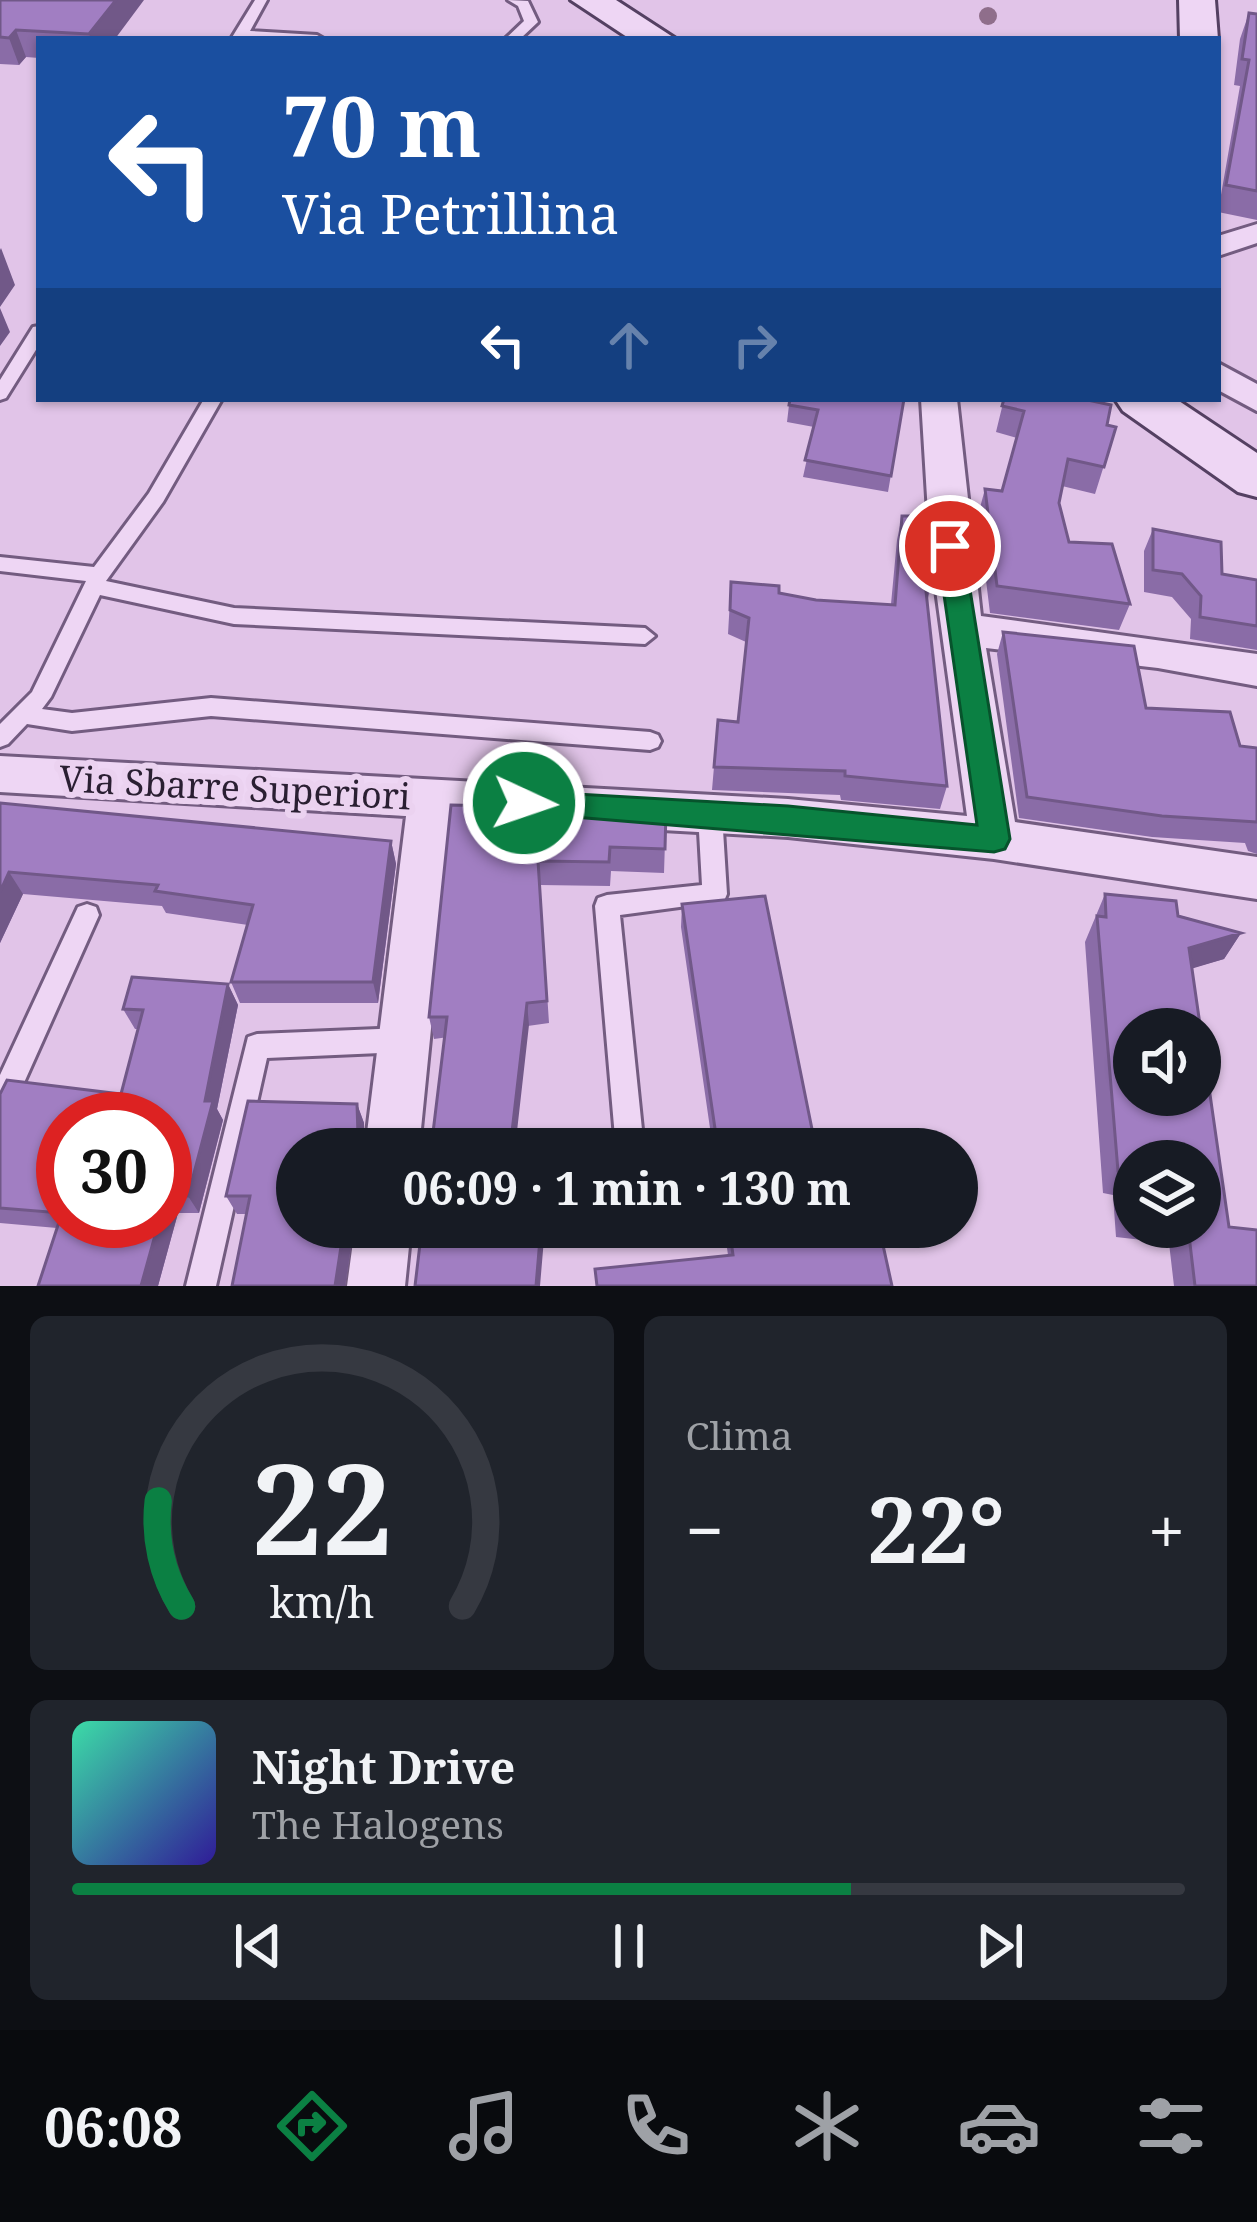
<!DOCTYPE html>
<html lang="it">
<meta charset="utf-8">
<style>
:root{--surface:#171b24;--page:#20242c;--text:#f1f3f6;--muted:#9ea1a6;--line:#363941;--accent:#0b8043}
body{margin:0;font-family:"Noto Serif",serif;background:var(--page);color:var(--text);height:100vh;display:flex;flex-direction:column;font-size:45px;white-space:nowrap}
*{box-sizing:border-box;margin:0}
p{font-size:39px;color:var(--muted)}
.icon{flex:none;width:66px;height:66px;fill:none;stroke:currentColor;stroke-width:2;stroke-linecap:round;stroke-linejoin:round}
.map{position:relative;height:1286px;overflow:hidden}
.sheet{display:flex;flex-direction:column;gap:30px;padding:30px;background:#0d0f14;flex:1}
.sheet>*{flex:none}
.guide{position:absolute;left:36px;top:36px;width:1185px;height:366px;border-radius:0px;box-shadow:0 3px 9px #0004;background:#1a4fa0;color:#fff;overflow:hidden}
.fabs{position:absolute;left:1113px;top:1008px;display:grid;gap:24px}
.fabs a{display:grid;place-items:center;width:108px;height:108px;border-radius:50%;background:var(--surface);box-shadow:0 3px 9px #0004;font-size:60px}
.speed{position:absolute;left:36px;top:1092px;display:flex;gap:24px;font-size:60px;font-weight:700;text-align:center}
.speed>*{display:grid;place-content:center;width:156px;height:156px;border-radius:50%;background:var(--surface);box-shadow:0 3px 9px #0004;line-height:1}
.speed .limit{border:18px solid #d22;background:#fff;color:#111}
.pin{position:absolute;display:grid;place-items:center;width:102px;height:102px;color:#fff;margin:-51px;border:6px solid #fff;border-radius:50%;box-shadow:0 3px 12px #0007}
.me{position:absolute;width:132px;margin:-66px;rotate:93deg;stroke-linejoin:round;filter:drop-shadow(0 0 9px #0008)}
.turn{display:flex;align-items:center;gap:42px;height:252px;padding:0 48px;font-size:54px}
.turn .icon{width:156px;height:156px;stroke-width:2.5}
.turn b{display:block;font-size:84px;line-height:102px}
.lanes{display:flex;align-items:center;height:114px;padding:0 48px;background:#0003;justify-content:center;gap:60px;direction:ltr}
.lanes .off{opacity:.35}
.big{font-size:90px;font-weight:700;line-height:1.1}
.sheet .card{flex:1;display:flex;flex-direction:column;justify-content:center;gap:18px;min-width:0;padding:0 42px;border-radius:18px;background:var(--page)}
.sheet .dial{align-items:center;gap:0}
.dial svg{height:312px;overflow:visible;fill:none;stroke:var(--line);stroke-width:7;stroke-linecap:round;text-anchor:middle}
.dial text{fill:var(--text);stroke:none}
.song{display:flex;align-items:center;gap:36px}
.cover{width:144px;height:144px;border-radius:18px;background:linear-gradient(135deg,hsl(160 70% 55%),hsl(250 70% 35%))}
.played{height:12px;border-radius:6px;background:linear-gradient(90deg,var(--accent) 70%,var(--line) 70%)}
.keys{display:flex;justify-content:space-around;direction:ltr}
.heat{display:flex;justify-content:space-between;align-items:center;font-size:66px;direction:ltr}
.sheet .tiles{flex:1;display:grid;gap:30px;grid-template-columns:1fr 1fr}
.card:last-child{grid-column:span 2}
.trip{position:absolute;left:276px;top:1128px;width:702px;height:120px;border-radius:60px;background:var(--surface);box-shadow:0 3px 9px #0004;font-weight:700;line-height:120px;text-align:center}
.dock{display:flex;height:192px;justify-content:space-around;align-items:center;background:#090b0e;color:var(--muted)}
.dock .icon{width:84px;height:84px}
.dock .selected{color:var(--accent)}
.dock b{font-size:54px;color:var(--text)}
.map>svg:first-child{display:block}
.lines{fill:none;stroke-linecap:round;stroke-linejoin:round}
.lane-casing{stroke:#735c80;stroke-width:6}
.street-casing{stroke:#735c80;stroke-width:6}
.secondary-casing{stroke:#544062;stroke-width:6}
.lane{fill:#eed6f4;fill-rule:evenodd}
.street{fill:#eed6f4;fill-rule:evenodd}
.secondary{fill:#eed6f4;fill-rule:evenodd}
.tree{fill:#8f6e8b}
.wall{fill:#8a6ca7;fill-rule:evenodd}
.shaded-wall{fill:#715888}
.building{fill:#a17ec2;stroke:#715888;stroke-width:3;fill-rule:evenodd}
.route{fill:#0b8043;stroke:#07532c;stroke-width:3}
.labels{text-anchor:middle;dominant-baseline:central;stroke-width:12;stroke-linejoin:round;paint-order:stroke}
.street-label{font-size:36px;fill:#2a1f32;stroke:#ebd2f0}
</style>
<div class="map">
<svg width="1257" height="1286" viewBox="0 0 1257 1286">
<rect width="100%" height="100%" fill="#e1c4e8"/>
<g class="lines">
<defs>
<path id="lane" d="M 255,0 L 267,0 L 250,31 L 317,35 L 324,39 L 231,39 Z
M 508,0 L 528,1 L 538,22 L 520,39 L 505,39 L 524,21 L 518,6 Z
M 39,326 L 39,345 L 6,398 L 0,400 L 0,380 L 33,327 Z
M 204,399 L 222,399 L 163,502 L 106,581 L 234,608 L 645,628 L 655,636 L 645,644 L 234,624 L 100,595 L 51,697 L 42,709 L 72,713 L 211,698 L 650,732 L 658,735 L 661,741 L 658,747 L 650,750 L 211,716 L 72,731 L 27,724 L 8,744 L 0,747 L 0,724 L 32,692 L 86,581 L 0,571 L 0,557 L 94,567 L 149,493 Z
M 710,804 L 718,807 L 722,814 L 727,894 L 724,901 L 620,915 L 644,1149 L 616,1149 L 595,906 L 598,898 L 607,895 L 702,885 L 698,814 L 702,807 Z
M 87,904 L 96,907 L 99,915 L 10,1114 L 0,1118 L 0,1075 L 78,907 Z
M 403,1028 L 412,1031 L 416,1040 L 412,1049 L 403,1052 L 267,1058 L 216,1286 L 186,1286 L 248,1037 L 257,1034 Z
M 623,1227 L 651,1227 L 647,1239 L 637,1243 L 627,1239 Z"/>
<path id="street" d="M 1257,224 L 1257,243 L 1218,256 L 1218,236 Z
M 1218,363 L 1257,384 L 1257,411 L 1218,390 Z
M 921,399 L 957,399 L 981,616 L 1257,654 L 1257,686 L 1158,668 L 986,648 L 1015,822 L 1257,857 L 1257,899 L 994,859 L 788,837 L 452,818 L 419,1149 L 365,1149 L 406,816 L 0,792 L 0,756 L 788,799 L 967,816 L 930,546 Z
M 355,1227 L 411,1227 L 405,1286 L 347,1286 Z"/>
<path id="secondary" d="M 571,0 L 616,0 L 676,39 L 630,39 Z
M 1179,0 L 1215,0 L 1218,39 L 1180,39 Z
M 1115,399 L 1176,399 L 1257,453 L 1257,497 L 1238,492 L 1123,411 Z"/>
</defs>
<use href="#lane" class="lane-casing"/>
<use href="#street" class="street-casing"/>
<use href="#secondary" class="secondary-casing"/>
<use href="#lane" class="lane"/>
<use href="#street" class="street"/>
<use href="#secondary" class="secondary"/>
</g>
<circle class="tree" cx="988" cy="16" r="9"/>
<path class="wall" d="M 0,0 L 115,39 L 39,39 L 39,58 L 26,57 L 19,65 L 0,64 Z
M 1249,13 L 1257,14 L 1257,220 L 1218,212 L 1240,86 L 1234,85 L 1240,39 Z
M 904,399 L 888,492 L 803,477 L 814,427 L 787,422 L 789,405 Z
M 1004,399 L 1116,427 L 1095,494 L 1062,486 L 1059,503 L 1069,542 L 1130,604 L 1119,630 L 990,613 L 978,515 L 985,489 L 1002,491 L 1017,438 L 996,432 Z
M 902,516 L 932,582 L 927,602 L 947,786 L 940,809 L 841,800 L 840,795 L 712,790 L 718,720 L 738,722 L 746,642 L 728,634 L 731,582 L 816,600 L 891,604 L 897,540 Z
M 1153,529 L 1222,574 L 1257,580 L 1257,650 L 1190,639 L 1191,619 L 1172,597 L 1144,592 L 1144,551 Z
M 1003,632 L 1146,708 L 1240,746 L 1257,748 L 1257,854 L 1248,851 L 1245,843 L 1152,837 L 1019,818 L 997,654 Z
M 0,803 L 391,841 L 396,864 L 378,1003 L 240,1003 L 231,982 L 248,925 L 166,913 L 162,906 L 23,894 L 0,943 Z
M 451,805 L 666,810 L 664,873 L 611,871 L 610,886 L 540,885 L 549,1023 L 434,1039 L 429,1017 Z
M 1105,894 L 1241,933 L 1224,959 L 1192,968 L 1229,1227 L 1257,1286 L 1174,1286 L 1169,1243 L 1116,1237 L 1113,1195 L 1103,1193 L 1085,942 ZM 1134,1161 L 1200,1227 L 1134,1227 Z
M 682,904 L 816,1149 L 713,1149 L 681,927 Z
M 228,984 L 238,1005 L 217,1109 L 223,1120 L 199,1213 L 178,1213 L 158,1286 L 38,1286 L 57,1228 L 0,1223 L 0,1094 L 121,1094 L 138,1029 L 135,1029 L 123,1009 Z
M 357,1104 L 364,1123 L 297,1227 L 354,1227 L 345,1286 L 232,1286 L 246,1214 L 237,1214 L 226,1196 Z
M 724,1227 L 832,1227 L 834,1239 L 728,1255 Z"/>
<path class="shaded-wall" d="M 116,0 L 144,0 L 115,39 L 91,39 L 89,34 Z
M 16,30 L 26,57 L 19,65 L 9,38 Z
M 1,248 L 15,285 L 0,307 L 0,250 Z
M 0,308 L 10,332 L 0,346 Z
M 391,841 L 396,864 L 378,1003 L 373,982 Z
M 9,872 L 23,894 L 0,943 L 0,892 Z
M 1241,933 L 1224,959 L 1174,974 L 1189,948 Z
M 228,984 L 238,1005 L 217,1109 L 223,1120 L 199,1213 L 188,1196 Z
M 527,1003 L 529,1025 L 515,1149 L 510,1149 Z
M 357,1104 L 364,1123 L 364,1149 L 356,1149 Z
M 167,1196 L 178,1213 L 158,1286 L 141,1286 L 159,1221 L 165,1221 Z
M 344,1227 L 354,1227 L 345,1286 L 335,1286 Z
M 541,1227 L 545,1227 L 540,1286 L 536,1286 Z"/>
<path class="building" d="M 0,0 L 116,0 L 89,34 L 16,30 L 9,38 L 0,37 Z
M 1249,13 L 1257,14 L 1257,191 L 1226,185 L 1249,60 L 1242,59 Z
M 790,399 L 904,399 L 891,476 L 805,460 L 818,410 L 789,405 Z
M 1004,399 L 1083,399 L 1111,405 L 1107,425 L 1116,427 L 1104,467 L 1068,459 L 1059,503 L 1069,542 L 1112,544 L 1130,604 L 997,586 L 985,489 L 1002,491 L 1024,411 L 1002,406 Z
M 902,516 L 919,516 L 932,582 L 925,582 L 947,786 L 845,776 L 845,771 L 714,767 L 718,720 L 738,722 L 749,618 L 730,610 L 731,582 L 779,586 L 779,593 L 816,600 L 895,605 Z
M 1153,529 L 1221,542 L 1222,574 L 1257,580 L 1257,626 L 1200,617 L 1201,596 L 1182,574 L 1153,570 Z
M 1003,632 L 1134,646 L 1146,708 L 1230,712 L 1240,746 L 1257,748 L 1257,822 L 1162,816 L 1027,797 Z
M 0,803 L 391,841 L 373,982 L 231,982 L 253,905 L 155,891 L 158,885 L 9,872 L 0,892 Z
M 451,805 L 666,810 L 665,849 L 610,847 L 609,862 L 538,861 L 547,1001 L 527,1003 L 510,1149 L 431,1149 L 447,1017 L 429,1017 Z
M 1105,894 L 1176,901 L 1178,916 L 1241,933 L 1189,948 L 1229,1227 L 1257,1230 L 1257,1286 L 1195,1286 L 1188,1227 L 1200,1227 L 1200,1161 L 1134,1161 L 1134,1216 L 1132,1216 L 1129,1173 L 1118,1171 L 1097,916 L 1106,917 ZM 1134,1029 L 1200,1029 L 1200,1095 L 1134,1095 Z
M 765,896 L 816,1149 L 718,1149 L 682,904 Z
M 132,977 L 228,984 L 205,1101 L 213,1101 L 188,1196 L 167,1196 L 165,1201 L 165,1119 L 63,1119 L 63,1221 L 159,1221 L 141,1286 L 38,1286 L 62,1213 L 0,1208 L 0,1094 L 7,1080 L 121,1094 L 143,1010 L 123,1009 Z
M 248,1101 L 357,1104 L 358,1135 L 356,1149 L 297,1149 L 297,1227 L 344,1227 L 335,1286 L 232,1286 L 250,1196 L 226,1196 Z
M 422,1227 L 541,1227 L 536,1286 L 415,1286 Z
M 729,1227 L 832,1227 L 834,1239 L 881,1236 L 892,1286 L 597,1286 L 595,1269 L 733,1255 Z"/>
<path class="route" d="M 950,537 L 963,546 L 1010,839 L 1005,849 L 994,852 L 514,812 L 509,803 L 524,791 L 788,806 L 977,825 L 937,546 Z"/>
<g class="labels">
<g class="street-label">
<text transform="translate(235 787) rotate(3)">Via Sbarre Superiori</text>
</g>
</g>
</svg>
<div class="fabs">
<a><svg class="icon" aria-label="sound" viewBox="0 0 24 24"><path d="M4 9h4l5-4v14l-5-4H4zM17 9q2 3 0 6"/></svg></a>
<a><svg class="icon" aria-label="layers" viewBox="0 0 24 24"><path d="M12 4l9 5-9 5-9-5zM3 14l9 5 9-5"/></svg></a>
</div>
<div class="speed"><div class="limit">30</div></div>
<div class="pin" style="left:950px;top:546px;background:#d93025"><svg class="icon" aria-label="arrive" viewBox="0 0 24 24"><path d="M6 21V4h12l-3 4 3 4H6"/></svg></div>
<svg class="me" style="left:524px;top:803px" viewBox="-20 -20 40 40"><circle r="17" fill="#0b8043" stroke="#fff" stroke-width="3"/><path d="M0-11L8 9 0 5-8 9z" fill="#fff"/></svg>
<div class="trip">06:09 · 1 min · 130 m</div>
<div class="guide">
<div class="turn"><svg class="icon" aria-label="left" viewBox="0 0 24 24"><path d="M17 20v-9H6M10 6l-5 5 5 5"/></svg><div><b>70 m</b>Via Petrillina</div></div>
<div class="lanes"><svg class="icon" aria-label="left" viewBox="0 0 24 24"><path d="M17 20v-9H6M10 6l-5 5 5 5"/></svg><svg class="icon off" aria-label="ahead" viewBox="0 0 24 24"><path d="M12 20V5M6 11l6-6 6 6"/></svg><svg class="icon off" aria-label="right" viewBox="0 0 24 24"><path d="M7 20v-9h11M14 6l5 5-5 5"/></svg></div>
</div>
</div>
<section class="sheet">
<div class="tiles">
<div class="card dial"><svg viewBox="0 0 100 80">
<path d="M14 69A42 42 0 1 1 86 69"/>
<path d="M14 69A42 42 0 0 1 8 42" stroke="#0b8043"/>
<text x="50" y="56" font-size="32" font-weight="700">22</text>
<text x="50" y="72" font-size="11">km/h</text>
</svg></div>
<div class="card"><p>Clima</p>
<div class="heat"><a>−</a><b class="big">22°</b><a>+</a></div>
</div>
<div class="card">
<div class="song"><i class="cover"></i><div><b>Night Drive</b><p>The Halogens</p></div></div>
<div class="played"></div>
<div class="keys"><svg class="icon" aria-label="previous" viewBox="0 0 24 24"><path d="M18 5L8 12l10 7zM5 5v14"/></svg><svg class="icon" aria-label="pause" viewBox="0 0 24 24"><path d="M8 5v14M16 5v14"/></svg><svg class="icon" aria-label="next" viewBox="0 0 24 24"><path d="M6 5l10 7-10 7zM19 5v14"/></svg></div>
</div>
</div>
</section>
<nav class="dock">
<b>06:08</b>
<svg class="icon selected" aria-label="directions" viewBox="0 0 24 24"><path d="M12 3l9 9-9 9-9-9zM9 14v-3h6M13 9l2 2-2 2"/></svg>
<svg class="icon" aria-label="music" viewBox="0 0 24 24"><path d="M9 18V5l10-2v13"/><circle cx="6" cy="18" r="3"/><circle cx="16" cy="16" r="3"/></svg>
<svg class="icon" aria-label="phone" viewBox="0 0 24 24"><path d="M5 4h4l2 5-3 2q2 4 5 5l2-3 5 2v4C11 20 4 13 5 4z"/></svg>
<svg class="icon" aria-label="climate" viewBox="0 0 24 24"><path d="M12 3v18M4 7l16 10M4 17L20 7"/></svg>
<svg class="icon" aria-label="car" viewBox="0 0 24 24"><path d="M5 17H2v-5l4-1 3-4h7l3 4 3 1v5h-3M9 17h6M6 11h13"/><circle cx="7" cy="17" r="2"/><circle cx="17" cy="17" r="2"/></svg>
<svg class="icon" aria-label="filters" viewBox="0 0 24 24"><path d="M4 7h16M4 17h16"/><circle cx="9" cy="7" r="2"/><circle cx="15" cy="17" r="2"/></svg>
</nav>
